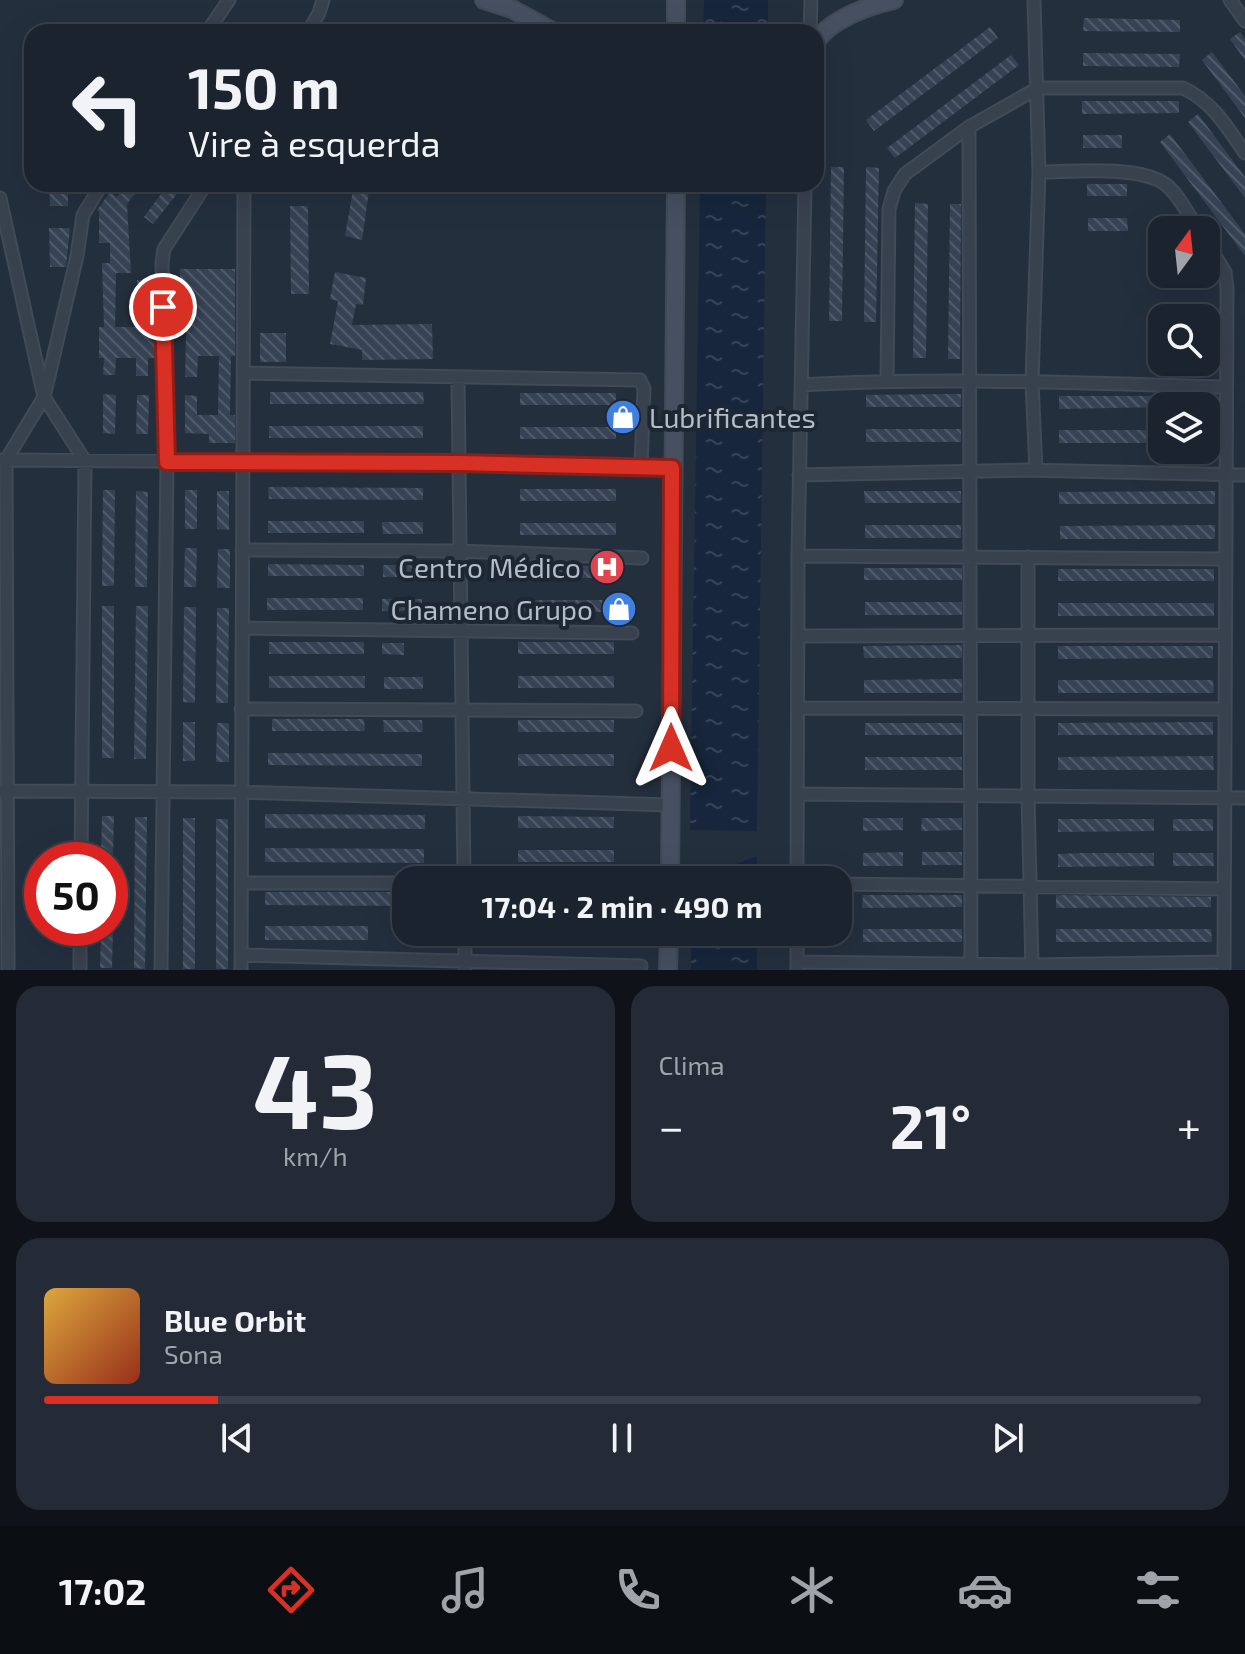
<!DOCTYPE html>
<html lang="pt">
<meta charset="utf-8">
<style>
:root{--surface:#1b232e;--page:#242b36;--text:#f1f3f6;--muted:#a0a4aa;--line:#39404a;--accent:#d93025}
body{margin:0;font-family:"Exo 2",sans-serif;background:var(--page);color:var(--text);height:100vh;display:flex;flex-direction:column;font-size:30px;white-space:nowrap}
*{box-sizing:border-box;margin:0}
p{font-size:26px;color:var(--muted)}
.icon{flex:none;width:44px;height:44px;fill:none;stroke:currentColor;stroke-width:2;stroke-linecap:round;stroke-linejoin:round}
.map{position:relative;height:970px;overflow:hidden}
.sheet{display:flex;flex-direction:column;gap:16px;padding:16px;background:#0f1319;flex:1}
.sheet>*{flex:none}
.guide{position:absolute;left:24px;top:24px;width:800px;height:168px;border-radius:24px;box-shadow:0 8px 32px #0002,0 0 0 2px var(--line);background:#1b232e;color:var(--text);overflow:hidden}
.needle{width:52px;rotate:15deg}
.fabs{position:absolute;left:1148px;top:216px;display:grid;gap:16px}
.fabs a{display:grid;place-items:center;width:72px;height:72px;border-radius:16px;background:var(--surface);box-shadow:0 8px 32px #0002,0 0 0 2px var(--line);font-size:40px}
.speed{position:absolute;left:24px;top:842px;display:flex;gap:16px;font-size:40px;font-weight:700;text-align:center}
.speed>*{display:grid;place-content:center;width:104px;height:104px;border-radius:50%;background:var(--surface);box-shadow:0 8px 32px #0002,0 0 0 2px var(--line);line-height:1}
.speed .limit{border:12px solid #d22;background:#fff;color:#111}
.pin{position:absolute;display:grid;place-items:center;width:68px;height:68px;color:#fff;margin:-34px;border:4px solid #fff;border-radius:50%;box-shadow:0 2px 8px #0007}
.me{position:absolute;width:88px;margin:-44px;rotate:0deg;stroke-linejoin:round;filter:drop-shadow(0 0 6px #0008)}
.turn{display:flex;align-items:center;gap:28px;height:168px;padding:0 32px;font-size:36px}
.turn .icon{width:104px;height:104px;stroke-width:2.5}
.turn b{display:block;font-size:56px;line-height:68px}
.big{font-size:60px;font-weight:700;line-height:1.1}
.sheet .tile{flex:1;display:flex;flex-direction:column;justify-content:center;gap:12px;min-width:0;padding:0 28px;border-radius:24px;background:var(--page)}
.sheet .dial{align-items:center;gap:0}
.dial b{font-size:104px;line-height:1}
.song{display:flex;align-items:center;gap:24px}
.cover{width:96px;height:96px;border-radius:12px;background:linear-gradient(135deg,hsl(40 70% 55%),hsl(10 70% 35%))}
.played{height:8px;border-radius:4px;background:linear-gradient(90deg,var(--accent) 15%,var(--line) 15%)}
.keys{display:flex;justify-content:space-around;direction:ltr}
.heat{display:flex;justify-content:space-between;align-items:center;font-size:44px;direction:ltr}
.sheet .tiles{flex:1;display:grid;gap:16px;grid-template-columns:1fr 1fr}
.tile:last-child{grid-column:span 2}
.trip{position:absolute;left:392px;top:866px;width:460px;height:80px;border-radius:24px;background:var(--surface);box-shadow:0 8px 32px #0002,0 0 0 2px var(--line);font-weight:700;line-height:80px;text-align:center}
.menu{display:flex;height:128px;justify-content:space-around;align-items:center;background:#0b0e12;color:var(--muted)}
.menu .icon{width:56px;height:56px}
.menu .selected{color:var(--accent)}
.menu b{font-size:36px;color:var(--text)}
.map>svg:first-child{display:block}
.water{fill:url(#water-ripples)}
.building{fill:url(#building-back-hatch)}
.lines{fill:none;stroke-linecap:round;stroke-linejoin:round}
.street-casing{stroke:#414a57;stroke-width:15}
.secondary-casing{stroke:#414a57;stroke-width:20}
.street{stroke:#38414e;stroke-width:11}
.secondary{stroke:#465061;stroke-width:16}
.route-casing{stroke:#8d1f18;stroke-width:20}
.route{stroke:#d93025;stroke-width:14}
.labels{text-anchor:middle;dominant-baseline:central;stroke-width:8;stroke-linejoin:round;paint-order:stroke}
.poi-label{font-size:28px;fill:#b4bcc9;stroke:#1d2633;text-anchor:end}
</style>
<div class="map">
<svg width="1245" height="970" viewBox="0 0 1245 970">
<defs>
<pattern id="water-ripples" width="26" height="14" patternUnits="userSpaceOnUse" patternTransform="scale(2)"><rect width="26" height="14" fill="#17263c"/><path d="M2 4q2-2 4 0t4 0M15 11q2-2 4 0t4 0" fill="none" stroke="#364457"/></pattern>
<pattern id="building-back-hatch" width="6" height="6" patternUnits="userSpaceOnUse" patternTransform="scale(2)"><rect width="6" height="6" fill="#364354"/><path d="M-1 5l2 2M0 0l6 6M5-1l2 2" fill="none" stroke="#515c6b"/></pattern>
</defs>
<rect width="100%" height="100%" fill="#242f3e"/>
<path class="water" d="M 704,0 L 768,0 L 768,32 L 703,32 Z
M 700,184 L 766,184 L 757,831 L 690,830 Z
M 757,856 L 757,880 L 694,880 Z
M 691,932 L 757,932 L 757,970 L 691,970 Z"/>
<path class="building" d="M 1084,18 L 1180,20 L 1180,32 L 1083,31 Z
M 990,27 L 998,38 L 874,131 L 866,120 Z
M 1240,32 L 1245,39 L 1245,60 L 1230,39 Z
M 1212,52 L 1245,96 L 1245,118 L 1202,60 Z
M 1083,53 L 1180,54 L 1179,67 L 1083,66 Z
M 1011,55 L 1019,65 L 895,158 L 887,148 Z
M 1082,101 L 1179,101 L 1179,113 L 1082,114 Z
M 1198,114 L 1245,177 L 1245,198 L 1188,122 Z
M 1170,134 L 1245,234 L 1245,256 L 1160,142 Z
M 1083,135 L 1122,135 L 1122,148 L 1083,148 Z
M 831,167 L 844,167 L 842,321 L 829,321 Z
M 866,167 L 879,168 L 876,322 L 864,322 Z
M 49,184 L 68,184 L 68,206 L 50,206 Z
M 127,184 L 142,184 L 127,204 L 131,273 L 116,273 L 115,327 L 137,327 L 137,280 L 149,280 L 149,327 L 155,327 L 156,358 L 148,358 L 148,376 L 136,376 L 136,358 L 116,358 L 115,375 L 103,375 L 104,358 L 99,358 L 99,327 L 104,327 L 102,263 L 110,263 L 110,243 L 99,243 L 99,212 L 97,210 L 110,192 L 117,197 Z
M 354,184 L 370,184 L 362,240 L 345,236 Z
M 1087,184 L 1127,184 L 1127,196 L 1087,196 Z
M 167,186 L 177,194 L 153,224 L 144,217 Z
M 915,203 L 928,204 L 926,358 L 913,358 Z
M 950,204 L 961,204 L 960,359 L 948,359 Z
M 290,206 L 308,206 L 309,294 L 291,294 Z
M 1088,218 L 1127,218 L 1128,231 L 1088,231 Z
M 49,228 L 70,228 L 66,267 L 50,267 Z
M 180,269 L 235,269 L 235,356 L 231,356 L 230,415 L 235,415 L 235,443 L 209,443 L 209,434 L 185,433 L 185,395 L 197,396 L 197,415 L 218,415 L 219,356 L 198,356 L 197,377 L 185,377 L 187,299 L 180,299 Z
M 335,272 L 366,278 L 363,305 L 356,304 L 352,325 L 432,324 L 433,359 L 362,360 L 362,350 L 330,344 L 338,301 L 330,299 Z
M 260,333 L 286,333 L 286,362 L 260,362 Z
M 270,392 L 423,392 L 424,404 L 270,404 Z
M 520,393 L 616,393 L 616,405 L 520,405 Z
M 103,394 L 116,395 L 115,434 L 103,433 Z
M 945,394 L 961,394 L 961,407 L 866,407 L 866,395 Z
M 137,395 L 149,395 L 148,434 L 136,434 Z
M 1059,396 L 1214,396 L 1214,406 L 1059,409 Z
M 269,426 L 423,426 L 423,438 L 269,438 Z
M 520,427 L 616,427 L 616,439 L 520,439 Z
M 866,429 L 961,429 L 961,442 L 866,442 Z
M 1059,430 L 1155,430 L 1155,443 L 1059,443 Z
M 268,487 L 423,488 L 423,500 L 269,499 Z
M 520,489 L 616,489 L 616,501 L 520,501 Z
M 103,490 L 115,490 L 114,586 L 102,586 Z
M 185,490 L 197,490 L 197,529 L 185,529 Z
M 136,491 L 148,492 L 147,587 L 135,587 Z
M 217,491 L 229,491 L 229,530 L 217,529 Z
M 864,491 L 961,491 L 961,503 L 865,503 Z
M 1215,491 L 1215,504 L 1059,504 L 1059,492 Z
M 268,521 L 364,521 L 364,533 L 268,533 Z
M 382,522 L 423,522 L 423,534 L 383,534 Z
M 520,523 L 616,523 L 616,535 L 520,535 Z
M 865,525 L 961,525 L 961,538 L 865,538 Z
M 1215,525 L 1215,539 L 1060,539 L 1060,526 Z
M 185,548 L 197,548 L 196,587 L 184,587 Z
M 218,549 L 230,549 L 230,588 L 217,588 Z
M 268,564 L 364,565 L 364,576 L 268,576 Z
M 383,565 L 422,565 L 422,577 L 383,577 Z
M 518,566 L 615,566 L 614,578 L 518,578 Z
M 864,568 L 962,568 L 962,580 L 864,580 Z
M 1058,569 L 1214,569 L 1214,581 L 1058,581 Z
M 267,598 L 363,598 L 363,610 L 267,610 Z
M 382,599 L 422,599 L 422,611 L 382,611 Z
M 518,600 L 614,600 L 614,612 L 518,612 Z
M 865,602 L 962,602 L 962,615 L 865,615 Z
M 1058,603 L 1214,603 L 1214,616 L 1058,616 Z
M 102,606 L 114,606 L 114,758 L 102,758 Z
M 136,606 L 148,606 L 146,759 L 134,759 Z
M 184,607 L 196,607 L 195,703 L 183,702 Z
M 217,608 L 229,608 L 228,703 L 216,703 Z
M 269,642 L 364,642 L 364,654 L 269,654 Z
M 518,642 L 614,642 L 614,654 L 518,654 Z
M 382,643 L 404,643 L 404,655 L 382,654 Z
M 962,645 L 962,658 L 864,658 L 863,646 Z
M 1058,646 L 1213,646 L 1213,658 L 1058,659 Z
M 269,676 L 365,676 L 365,688 L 269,688 Z
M 518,676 L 614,676 L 614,688 L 518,688 Z
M 384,677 L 423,677 L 423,689 L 384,689 Z
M 962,679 L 962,693 L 864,693 L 864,680 Z
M 1058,680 L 1213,680 L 1214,693 L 1058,693 Z
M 272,719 L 364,719 L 365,731 L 272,731 Z
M 383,720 L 422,720 L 423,732 L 384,732 Z
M 518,720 L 614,720 L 614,732 L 518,732 Z
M 183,722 L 195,722 L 195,761 L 183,761 Z
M 1213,722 L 1213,735 L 1058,735 L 1058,723 Z
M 217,723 L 229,723 L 229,762 L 216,762 Z
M 865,723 L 962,723 L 962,735 L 865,735 Z
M 268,753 L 422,754 L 422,766 L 268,765 Z
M 518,754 L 614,754 L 614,766 L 518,766 Z
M 1213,756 L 1214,770 L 1058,770 L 1058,757 Z
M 865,757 L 962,757 L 962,770 L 865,770 Z
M 265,814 L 425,815 L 425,829 L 265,828 Z
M 102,816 L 114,816 L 113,855 L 101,855 Z
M 518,816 L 614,817 L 614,828 L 518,828 Z
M 135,817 L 147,817 L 145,969 L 134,968 Z
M 183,818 L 195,818 L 195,969 L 183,969 Z
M 863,818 L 903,818 L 903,830 L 863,831 Z
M 962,818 L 962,830 L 921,831 L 922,818 Z
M 216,819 L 228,819 L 228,969 L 216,969 Z
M 1058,819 L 1154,819 L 1154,831 L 1058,832 Z
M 1173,819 L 1213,819 L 1213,831 L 1173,831 Z
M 265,848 L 424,849 L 424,863 L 265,862 Z
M 518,850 L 614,850 L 614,862 L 518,862 Z
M 903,852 L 903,866 L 863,866 L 863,853 Z
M 922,852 L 962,852 L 962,865 L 922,865 Z
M 1081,853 L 1154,853 L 1154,866 L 1058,867 L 1058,854 Z
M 1173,853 L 1213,853 L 1214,866 L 1173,866 Z
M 265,892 L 406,892 L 406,906 L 265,905 Z
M 863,895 L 962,895 L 962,907 L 862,908 Z
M 1056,895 L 1211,897 L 1211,907 L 1056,908 Z
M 265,926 L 368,926 L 368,940 L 265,940 Z
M 101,929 L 113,929 L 112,968 L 100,968 Z
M 863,929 L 962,929 L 962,942 L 863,942 Z
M 1056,929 L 1211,929 L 1212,942 L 1056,942 Z"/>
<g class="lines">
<defs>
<path id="street" d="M 1034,0 L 1039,172 L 1032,382 L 1036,470
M 1230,0 L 1245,21
M 207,32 L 229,0
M 308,32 L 319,13 L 323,0
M 810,32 L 811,0
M 969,127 L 971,970
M 1039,172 C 1072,172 1138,165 1165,184 C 1178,193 1189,216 1199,230
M 0,198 L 44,397 L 6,460 L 8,970
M 1206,241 L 1225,272 L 1227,289 L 1224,970
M 243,373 L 640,380 L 644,388 L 641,466
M 458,377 L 464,880
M 887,380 L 889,209 L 894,191 L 905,174 L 969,127 L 1038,88 L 1183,88 C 1213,102 1227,127 1245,153
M 801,385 C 942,377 1083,383 1225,387
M 1,460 L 459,463 L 672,468
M 799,475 L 1027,470 L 1245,475
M 242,550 L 460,551 L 642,558
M 798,556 L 1226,559
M 1028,557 L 1028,796 L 1032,970
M 242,628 L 632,633
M 798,636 L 1224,635
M 798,708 L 1224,709
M 241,709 L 636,711
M 1,791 L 241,792 L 671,805
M 797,794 L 1245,798
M 81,860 L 85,461 L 44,397 L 77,256 L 83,215 L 102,184
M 797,880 L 798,556 L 805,184
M 241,883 L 406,883
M 838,884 L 1224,889
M 465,932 L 465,970
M 241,955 L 641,966
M 797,962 L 1032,965 L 1224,962
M 80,970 L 80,928
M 161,970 L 167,462 L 162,263 L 164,249 L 206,184
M 241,970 L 244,184
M 797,970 L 797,932"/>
<path id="secondary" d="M 484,0 L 512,9 L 554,32
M 676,32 L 676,0
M 816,41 C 832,19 867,6 894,0
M 670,880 L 676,184
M 668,970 L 669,932"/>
</defs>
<use href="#street" class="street-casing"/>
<use href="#secondary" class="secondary-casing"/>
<use href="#street" class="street"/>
<use href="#secondary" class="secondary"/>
</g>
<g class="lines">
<defs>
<path id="route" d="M 163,307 L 167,462 L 459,463 L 672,468 L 671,748"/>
</defs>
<use href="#route" class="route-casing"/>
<use href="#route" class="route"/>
</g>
<defs>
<symbol id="shop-disc" viewBox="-11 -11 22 22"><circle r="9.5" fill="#3f7fe0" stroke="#1d2633"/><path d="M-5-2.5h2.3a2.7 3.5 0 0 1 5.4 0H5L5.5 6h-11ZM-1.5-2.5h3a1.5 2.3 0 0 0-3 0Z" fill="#fff"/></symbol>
<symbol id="hospital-disc" viewBox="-11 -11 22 22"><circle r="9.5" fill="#e0444e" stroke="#1d2633"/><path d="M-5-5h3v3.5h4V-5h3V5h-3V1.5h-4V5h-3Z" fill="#fff"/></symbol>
</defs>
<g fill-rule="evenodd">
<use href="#shop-disc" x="603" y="397" width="40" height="40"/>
<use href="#hospital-disc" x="587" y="547" width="40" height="40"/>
<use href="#shop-disc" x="599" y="589" width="40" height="40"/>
</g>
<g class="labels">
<g class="poi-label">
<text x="649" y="417" text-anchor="start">Lubrificantes</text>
<text x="581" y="567">Centro Médico</text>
<text x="593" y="609">Chameno Grupo</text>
</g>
</g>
</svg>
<div class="fabs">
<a><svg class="needle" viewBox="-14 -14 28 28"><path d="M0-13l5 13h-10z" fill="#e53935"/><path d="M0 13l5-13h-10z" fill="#a0a4aa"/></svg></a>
<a><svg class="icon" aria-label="search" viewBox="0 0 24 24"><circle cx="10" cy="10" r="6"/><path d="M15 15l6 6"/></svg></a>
<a><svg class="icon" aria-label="layers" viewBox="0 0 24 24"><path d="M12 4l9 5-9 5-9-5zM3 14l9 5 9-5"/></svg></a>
</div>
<div class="speed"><div class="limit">50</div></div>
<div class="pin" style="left:163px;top:307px;background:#d93025"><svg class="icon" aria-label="arrive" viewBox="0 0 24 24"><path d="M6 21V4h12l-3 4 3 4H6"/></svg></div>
<svg class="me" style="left:671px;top:748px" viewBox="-20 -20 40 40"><path d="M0-17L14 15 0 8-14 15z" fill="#d93025" stroke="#fff" stroke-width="4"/></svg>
<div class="trip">17:04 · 2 min · 490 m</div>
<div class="guide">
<div class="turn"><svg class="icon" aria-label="left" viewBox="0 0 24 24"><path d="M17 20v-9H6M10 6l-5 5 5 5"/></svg><div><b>150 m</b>Vire à esquerda</div></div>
</div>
</div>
<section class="sheet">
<div class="tiles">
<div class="tile dial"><b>43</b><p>km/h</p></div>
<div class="tile"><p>Clima</p>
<div class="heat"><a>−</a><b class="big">21°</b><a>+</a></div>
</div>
<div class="tile">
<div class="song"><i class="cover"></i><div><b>Blue Orbit</b><p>Sona</p></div></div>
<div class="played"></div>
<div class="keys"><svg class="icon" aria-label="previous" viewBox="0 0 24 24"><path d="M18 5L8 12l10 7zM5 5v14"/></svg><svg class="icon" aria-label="pause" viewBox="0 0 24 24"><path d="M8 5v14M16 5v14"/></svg><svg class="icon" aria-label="next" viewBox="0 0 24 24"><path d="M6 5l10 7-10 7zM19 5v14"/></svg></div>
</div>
</div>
</section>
<nav class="menu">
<b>17:02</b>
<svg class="icon selected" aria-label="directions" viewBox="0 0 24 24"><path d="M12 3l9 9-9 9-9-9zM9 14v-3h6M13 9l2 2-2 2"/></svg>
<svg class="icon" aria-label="music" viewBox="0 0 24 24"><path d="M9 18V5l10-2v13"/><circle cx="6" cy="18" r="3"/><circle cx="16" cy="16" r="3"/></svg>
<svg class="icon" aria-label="phone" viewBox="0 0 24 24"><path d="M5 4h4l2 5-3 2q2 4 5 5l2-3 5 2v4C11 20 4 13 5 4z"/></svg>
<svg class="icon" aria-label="climate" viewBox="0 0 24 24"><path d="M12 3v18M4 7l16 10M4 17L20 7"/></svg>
<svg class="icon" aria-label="car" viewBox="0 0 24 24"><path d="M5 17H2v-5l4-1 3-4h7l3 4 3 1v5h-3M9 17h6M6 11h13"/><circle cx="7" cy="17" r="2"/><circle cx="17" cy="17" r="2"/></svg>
<svg class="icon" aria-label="filters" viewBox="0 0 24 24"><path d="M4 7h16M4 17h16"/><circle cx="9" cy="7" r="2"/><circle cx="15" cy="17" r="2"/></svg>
</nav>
